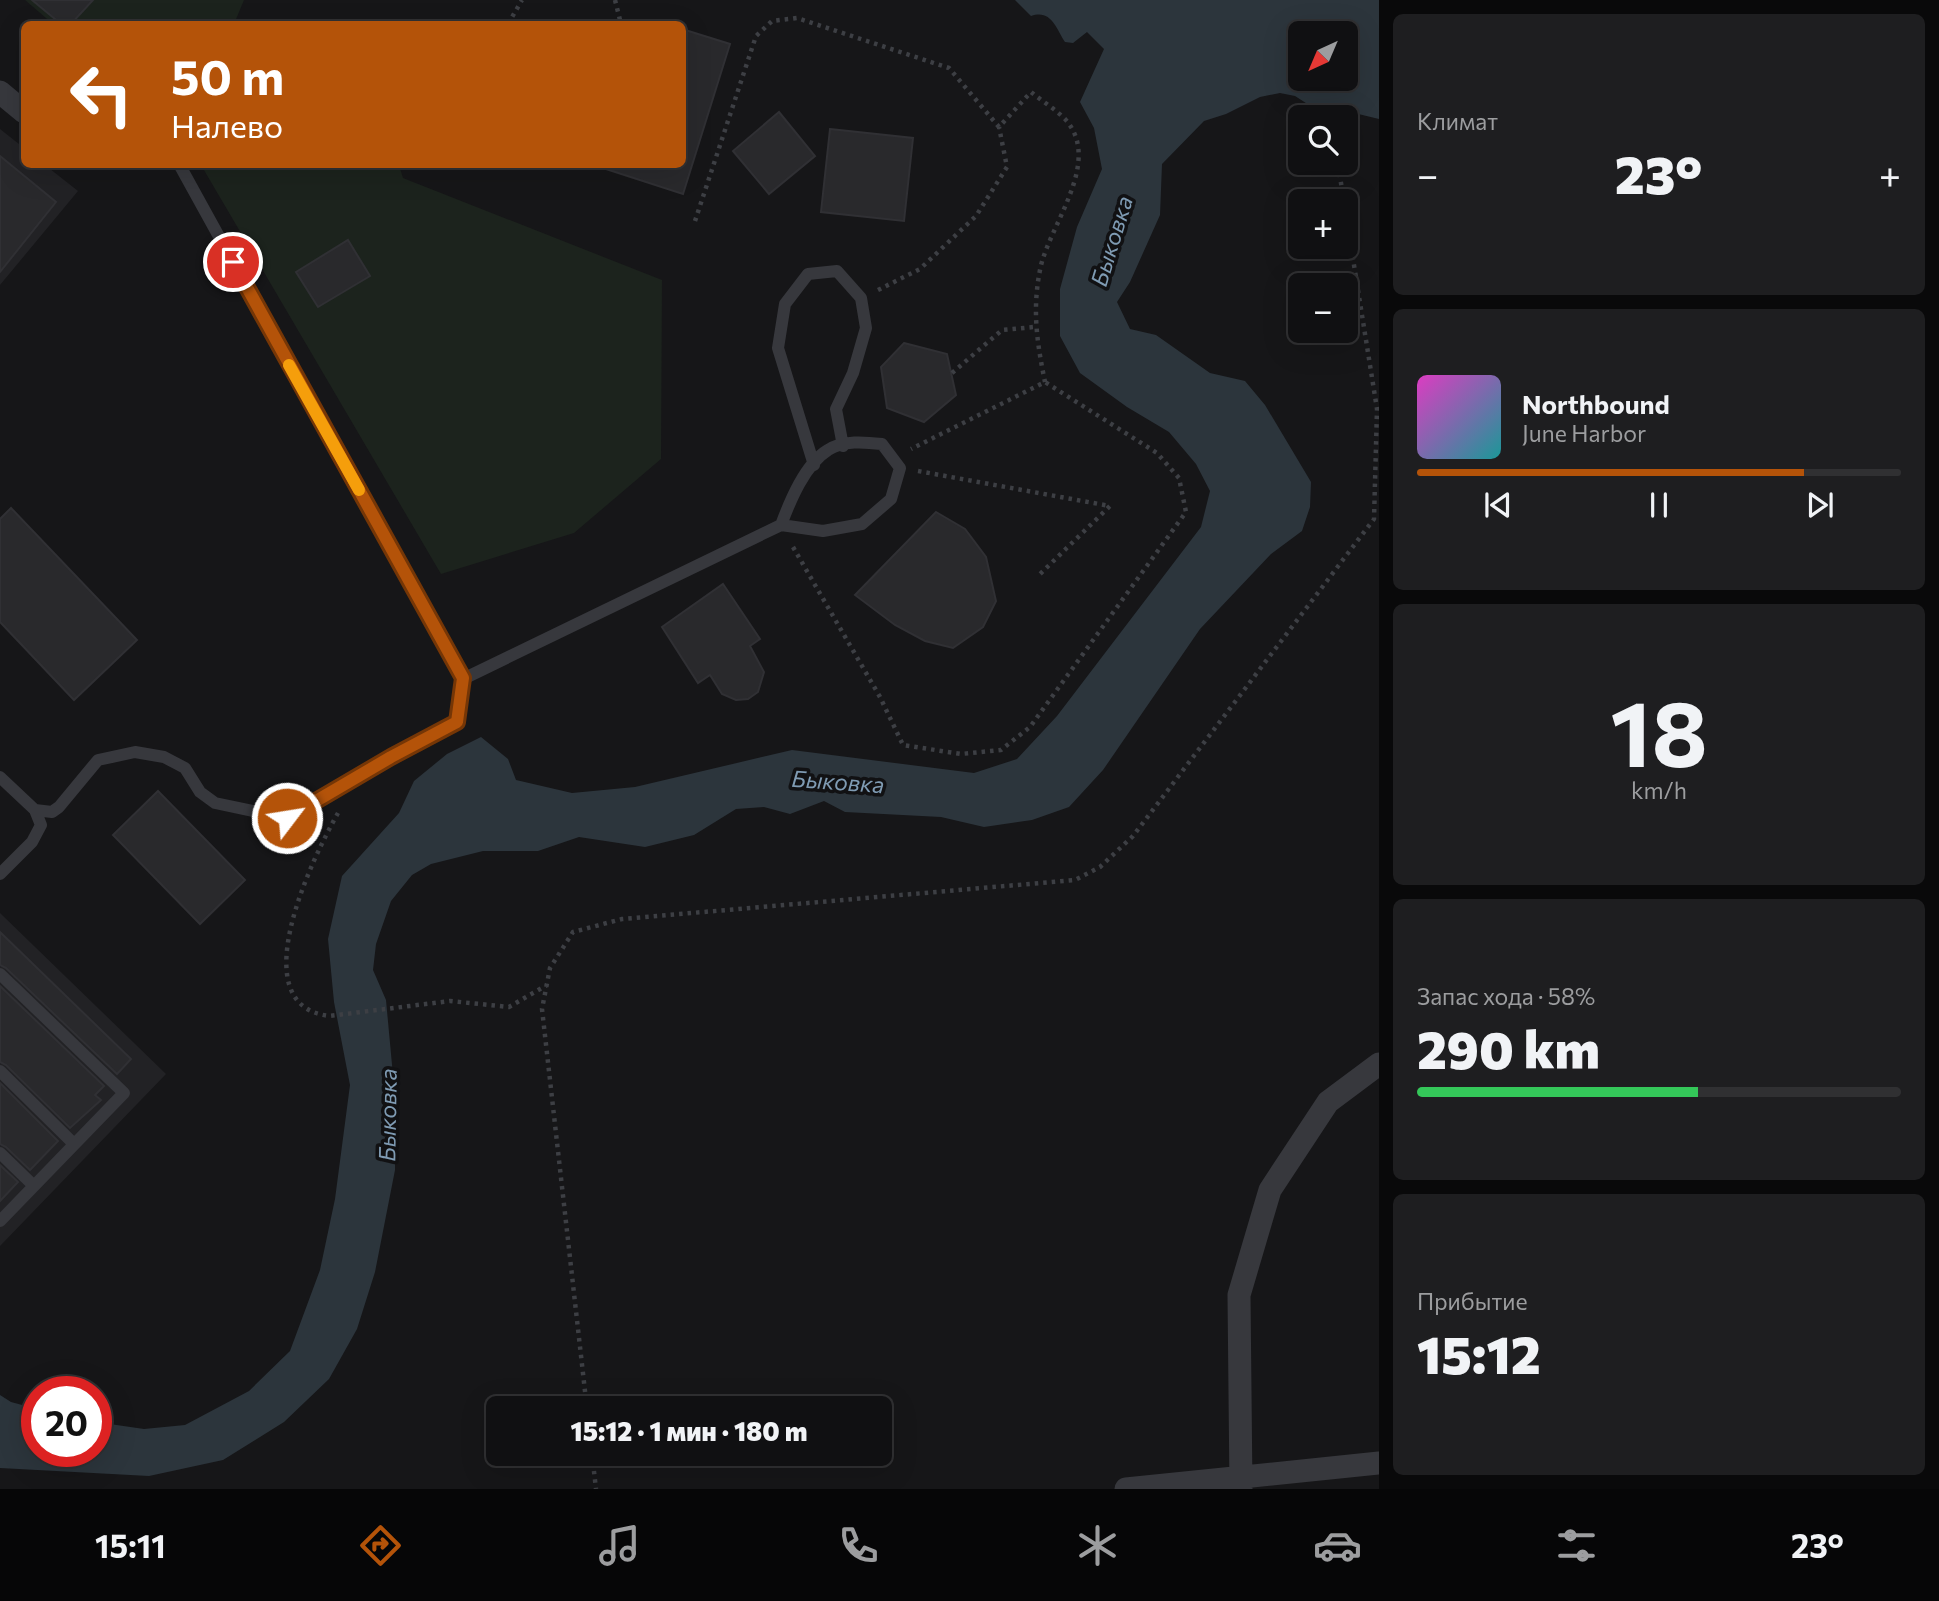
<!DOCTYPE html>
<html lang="ru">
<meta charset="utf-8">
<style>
:root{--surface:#101012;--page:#1e1e20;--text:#f1f3f6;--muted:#9c9d9f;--line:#303032;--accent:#b45309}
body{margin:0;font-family:Commissioner,sans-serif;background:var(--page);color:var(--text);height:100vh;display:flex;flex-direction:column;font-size:26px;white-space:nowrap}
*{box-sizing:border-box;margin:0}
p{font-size:23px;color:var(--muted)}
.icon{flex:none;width:38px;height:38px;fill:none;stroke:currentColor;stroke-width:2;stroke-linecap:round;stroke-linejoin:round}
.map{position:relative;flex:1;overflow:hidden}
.drawer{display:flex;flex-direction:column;gap:14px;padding:14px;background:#09090a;width:560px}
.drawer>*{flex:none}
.hud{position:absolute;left:21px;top:21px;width:665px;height:147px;border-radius:10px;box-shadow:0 7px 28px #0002,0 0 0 2px var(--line);background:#b45309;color:#fff;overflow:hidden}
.needle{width:46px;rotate:224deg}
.buttons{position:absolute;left:1288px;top:21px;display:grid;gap:14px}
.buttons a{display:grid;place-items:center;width:70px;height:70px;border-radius:10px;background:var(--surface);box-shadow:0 7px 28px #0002,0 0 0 2px var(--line);font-size:35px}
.speed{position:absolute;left:21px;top:1376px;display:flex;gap:14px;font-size:35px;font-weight:700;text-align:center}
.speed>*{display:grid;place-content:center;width:91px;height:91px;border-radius:50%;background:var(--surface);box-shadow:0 7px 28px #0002,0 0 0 2px var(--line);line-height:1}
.speed .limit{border:10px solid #d22;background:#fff;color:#111}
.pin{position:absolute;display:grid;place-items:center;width:60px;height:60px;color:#fff;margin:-30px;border:4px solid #fff;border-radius:50%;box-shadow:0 2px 7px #0007}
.me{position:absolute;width:77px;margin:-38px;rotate:59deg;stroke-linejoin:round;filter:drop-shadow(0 0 5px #0008)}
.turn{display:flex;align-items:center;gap:24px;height:147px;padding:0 35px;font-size:32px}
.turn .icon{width:91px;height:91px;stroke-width:2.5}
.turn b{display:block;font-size:49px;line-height:60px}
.big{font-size:52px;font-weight:800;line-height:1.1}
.drawer .card{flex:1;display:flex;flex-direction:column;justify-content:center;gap:10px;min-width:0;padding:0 24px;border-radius:10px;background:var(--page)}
.drawer .dial{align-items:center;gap:0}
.dial b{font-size:91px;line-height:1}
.song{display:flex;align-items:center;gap:21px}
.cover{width:84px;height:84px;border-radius:10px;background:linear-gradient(135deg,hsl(310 70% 55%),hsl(180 70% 35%))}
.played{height:7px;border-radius:4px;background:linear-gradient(90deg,var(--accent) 80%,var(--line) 80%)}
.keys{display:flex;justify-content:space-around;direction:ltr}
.heat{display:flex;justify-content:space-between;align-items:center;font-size:38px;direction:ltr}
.charge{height:10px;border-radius:5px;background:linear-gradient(90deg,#34c759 58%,var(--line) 0)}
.trip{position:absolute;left:486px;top:1396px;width:406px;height:70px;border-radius:10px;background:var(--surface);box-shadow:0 7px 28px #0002,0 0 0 2px var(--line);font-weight:800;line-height:70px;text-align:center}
.dock{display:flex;height:112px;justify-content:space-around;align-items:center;background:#060607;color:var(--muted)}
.dock .icon{width:49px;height:49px}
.dock .active{color:var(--accent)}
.dock b{font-size:32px;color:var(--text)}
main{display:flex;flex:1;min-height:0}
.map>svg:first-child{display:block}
.built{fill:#222225}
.green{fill:#1c231d}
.water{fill:#2c353c;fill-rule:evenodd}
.building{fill:#29292c;stroke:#303034;stroke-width:2}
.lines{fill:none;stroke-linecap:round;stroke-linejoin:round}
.path{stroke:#3d3f44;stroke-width:4.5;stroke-dasharray:3.5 5;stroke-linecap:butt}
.lane{stroke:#37383d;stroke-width:12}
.street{stroke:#37383d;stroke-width:23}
.route-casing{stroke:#753606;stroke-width:18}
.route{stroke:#b45309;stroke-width:12}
.slow{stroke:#f59e0b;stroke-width:12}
.labels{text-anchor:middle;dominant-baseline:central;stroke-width:7;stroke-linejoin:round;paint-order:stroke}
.water-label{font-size:23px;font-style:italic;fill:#7f9bb3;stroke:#111113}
</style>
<main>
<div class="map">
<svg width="1379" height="1489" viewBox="0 0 1379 1489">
<rect width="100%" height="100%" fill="#161618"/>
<path class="built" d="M 0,129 L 24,148 L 24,164 L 45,165 L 78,191 L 0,285 Z
M 0,913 L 166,1074 L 0,1246 Z"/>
<path class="green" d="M 25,0 L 244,0 L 234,24 L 53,24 Z
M 201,165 L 399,165 L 403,178 L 662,280 L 661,459 L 574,533 L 441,574 Z"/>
<path class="water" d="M 1015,0 L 1379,0 L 1379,119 L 1346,111 L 1323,114 L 1295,96 L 1280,93 L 1260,97 L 1226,114 L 1204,121 L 1162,164 L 1160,215 L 1130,282 L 1117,302 L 1130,329 L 1156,335 L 1210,373 L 1245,381 L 1265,405 L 1311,482 L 1310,507 L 1302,531 L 1271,554 L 1200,629 L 1103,770 L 1069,807 L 1032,820 L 984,827 L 941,817 L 845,812 L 824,801 L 790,814 L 764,807 L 736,809 L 694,835 L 645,847 L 579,837 L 538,851 L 483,851 L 431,864 L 412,875 L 391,901 L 376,944 L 373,970 L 386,1000 L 395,1097 L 395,1170 L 375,1272 L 357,1329 L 329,1379 L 284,1422 L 223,1460 L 149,1476 L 0,1468 L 0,1395 L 11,1402 L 37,1409 L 37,1451 L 96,1451 L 96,1422 L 144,1429 L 185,1425 L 249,1391 L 290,1351 L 320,1270 L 335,1199 L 350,1085 L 334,1002 L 328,939 L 342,876 L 399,813 L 414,781 L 447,754 L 481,737 L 508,759 L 516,780 L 572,793 L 635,787 L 792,750 L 974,773 L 1017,759 L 1057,716 L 1201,527 L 1210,491 L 1196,464 L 1169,432 L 1127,407 L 1080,373 L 1060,336 L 1060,289 L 1077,227 L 1102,169 L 1094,128 L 1080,102 L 1104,49 L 1087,32 L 1073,43 L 1065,42 C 1056,28 1051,9 1031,16 ZM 1300,33 L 1346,33 L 1346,79 L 1300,79 Z"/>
<path class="building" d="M 32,0 L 93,0 L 71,24 L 61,24 Z
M 682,29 L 730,44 L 683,194 L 606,169 L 607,164 L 682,164 Z
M 779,112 L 815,156 L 769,194 L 733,151 Z
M 830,129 L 913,138 L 904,221 L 821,212 Z
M 0,156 L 56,202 L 0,272 Z
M 348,240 L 370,276 L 318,307 L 296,272 Z
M 904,343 L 947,354 L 956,395 L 924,422 L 887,408 L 881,367 Z
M 11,508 L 137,640 L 74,700 L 0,622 L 0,519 Z
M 936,512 L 965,529 L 986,557 L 996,601 L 983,627 L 953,648 L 925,641 L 895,625 L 855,595 Z
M 723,584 L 760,639 L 750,646 L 764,672 L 758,692 L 748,699 L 736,700 L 722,694 L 710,675 L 698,683 L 662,627 Z
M 158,791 L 245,880 L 200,924 L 113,835 Z
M 0,932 L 131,1059 L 117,1074 L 6,968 L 0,965 Z
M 0,986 L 104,1086 L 95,1095 L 101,1100 L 70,1128 L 6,1065 L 0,1062 Z
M 0,1083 L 58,1141 L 30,1170 L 6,1147 L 0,1144 Z
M 0,1165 L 18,1182 L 0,1201 Z"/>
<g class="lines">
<path class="path" d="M 615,0 L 621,24
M 508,24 L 522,0
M 1338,165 L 1344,201
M 695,221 L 756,36 L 772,21 L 797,18 L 949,68 L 999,127 L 1031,92 C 1042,101 1055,109 1065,119 C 1104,162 1048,226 1040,270 C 1032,310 1037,343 1045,382
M 878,290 L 920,269 L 976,216 L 1007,167 L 999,127
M 952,373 L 1002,330 L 1034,327
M 918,471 L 1110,506 L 1037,577
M 793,547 L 880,697 L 903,745 L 961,754 L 1001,750 L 1030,727 L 1186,512 L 1179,478 L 1157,453 L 1045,382 L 911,449
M 338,813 C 314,855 240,1005 329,1016 L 450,1001 L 509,1007 L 547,985
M 587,1409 L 542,1009 L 550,968 L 573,932 L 622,919 L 1075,880 L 1100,867 L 1133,836 L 1374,519 L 1377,409 L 1346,215
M 592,1454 L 596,1489"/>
<path class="lane" d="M 179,164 L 463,679 L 781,525 L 823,531 L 862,524 L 891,499 L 900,468 L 882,444 C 865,442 843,440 828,450 C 805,464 790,501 781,525
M 814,465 L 778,348 L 785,304 L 808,274 L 837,271 L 861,298 L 866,328 L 853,373 L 836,409 L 843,446
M 0,777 L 35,810 L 41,825 L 32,842 L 0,874
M 35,810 L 52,812 L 59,807 L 98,760 L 135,752 L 164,757 L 185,768 L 200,792 L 215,803 L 287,818 L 391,757 L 457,722 L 463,679
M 0,974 L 124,1093 L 0,1221
M 0,1071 L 74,1144
M 0,1153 L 34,1186"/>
<path class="street" d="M 0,92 L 24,112
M 1126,1489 L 1379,1463
M 1241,1489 L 1239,1295 L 1270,1190 L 1328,1102 L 1379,1064"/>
</g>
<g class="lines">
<defs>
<path id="route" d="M 233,262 L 463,678 L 457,722 L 391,757 L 287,818"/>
</defs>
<use href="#route" class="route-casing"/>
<use href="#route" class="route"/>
<path class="slow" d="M 289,365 L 359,490"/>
</g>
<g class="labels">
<g class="water-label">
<text transform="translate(1111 241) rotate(-73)">Быковка</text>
<text transform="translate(838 781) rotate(4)">Быковка</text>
<text transform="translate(387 1115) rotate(-89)">Быковка</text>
</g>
</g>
</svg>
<div class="buttons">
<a><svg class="needle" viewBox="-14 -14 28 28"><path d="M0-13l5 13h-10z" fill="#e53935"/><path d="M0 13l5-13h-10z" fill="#9c9d9f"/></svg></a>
<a><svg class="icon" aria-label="search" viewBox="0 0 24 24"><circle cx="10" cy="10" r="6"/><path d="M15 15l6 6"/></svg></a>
<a>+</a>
<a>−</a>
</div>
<div class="speed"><div class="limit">20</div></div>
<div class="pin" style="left:233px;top:262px;background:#d93025"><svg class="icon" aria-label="arrive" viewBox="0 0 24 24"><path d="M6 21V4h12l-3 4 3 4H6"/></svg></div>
<svg class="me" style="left:287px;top:818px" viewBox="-20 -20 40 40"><circle r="17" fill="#b45309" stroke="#fff" stroke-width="3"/><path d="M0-11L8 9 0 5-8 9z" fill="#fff"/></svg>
<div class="trip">15:12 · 1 мин · 180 m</div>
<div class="hud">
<div class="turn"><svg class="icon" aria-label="left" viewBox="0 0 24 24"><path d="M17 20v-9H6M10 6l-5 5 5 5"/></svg><div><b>50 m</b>Налево</div></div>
</div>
</div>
<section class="drawer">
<div class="card"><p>Климат</p>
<div class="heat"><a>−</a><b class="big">23°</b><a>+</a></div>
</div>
<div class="card">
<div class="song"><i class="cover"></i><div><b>Northbound</b><p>June Harbor</p></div></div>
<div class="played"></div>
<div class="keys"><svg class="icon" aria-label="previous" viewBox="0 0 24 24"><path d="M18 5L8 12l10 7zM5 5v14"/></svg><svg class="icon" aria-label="pause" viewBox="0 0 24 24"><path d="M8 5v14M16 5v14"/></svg><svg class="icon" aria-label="next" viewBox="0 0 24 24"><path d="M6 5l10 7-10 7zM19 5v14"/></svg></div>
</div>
<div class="card dial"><b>18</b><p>km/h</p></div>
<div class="card"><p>Запас хода · 58%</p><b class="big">290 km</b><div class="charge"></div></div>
<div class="card"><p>Прибытие</p><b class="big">15:12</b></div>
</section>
</main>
<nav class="dock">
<b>15:11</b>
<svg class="icon active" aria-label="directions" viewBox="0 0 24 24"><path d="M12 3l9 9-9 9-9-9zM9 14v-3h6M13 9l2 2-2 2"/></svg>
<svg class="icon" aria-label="music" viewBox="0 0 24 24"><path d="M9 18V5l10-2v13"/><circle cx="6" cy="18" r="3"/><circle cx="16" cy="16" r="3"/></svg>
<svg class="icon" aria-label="phone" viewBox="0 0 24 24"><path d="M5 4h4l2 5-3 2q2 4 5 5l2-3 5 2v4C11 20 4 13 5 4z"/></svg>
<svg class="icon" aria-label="climate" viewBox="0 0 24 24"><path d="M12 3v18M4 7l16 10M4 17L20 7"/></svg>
<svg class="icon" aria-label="car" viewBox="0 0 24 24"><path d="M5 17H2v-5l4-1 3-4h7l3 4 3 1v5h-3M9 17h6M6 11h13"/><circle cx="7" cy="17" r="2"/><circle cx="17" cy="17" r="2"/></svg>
<svg class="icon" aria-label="filters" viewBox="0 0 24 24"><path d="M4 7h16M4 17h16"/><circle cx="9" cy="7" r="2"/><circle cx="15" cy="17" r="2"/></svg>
<b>23°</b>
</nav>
